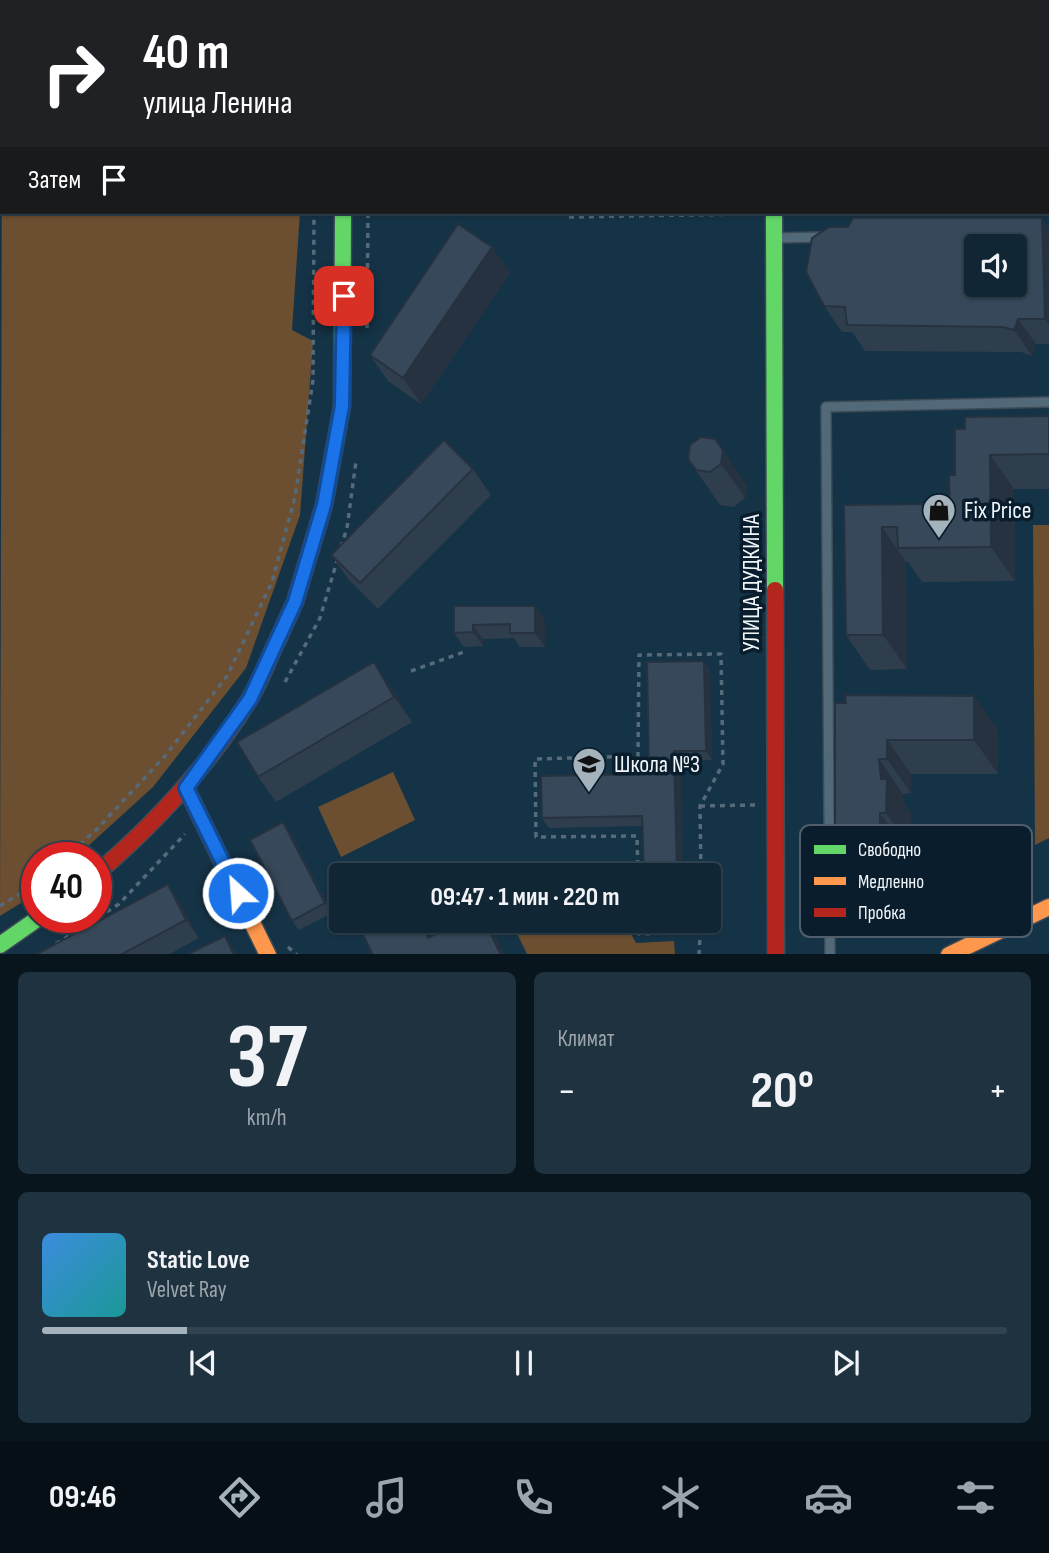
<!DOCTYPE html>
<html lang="ru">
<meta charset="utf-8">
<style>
:root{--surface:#102634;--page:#1e3240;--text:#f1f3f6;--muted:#9ca5ac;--line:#30434f;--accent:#a4b2bb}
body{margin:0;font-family:"Sofia Sans Condensed",sans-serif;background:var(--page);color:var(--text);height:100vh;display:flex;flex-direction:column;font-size:26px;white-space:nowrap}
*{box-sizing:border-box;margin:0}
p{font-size:23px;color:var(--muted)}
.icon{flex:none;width:38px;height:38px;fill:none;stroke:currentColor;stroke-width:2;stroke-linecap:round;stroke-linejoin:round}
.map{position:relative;height:954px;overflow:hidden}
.sheet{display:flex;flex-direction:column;gap:18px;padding:18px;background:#09151d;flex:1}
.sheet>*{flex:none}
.banner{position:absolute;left:0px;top:0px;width:1050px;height:214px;box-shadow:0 2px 5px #0004,0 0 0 2px var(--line);background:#202124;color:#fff;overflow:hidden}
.fabs{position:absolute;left:964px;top:234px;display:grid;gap:14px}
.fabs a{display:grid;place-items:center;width:63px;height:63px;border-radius:7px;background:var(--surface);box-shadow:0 2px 5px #0004,0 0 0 2px var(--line);font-size:35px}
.speed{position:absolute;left:21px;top:842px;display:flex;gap:14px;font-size:35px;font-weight:700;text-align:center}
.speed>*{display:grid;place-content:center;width:91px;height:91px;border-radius:50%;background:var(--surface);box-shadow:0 2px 5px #0004,0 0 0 2px var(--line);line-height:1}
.speed .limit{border:10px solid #d22;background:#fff;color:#111}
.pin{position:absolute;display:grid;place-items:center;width:60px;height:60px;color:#fff;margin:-30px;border-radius:14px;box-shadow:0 4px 10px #0006}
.me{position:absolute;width:77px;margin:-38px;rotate:334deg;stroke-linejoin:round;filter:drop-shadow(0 0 5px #0008)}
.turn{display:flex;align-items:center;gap:24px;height:147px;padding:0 28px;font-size:32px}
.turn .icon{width:91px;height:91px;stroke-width:2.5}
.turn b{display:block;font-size:49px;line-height:60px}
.then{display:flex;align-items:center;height:66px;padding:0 28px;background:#0003;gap:14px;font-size:26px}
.big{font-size:52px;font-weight:700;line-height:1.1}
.sheet .card{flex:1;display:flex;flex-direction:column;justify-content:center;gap:10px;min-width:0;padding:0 24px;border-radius:10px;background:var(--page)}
.sheet .dial{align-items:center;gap:0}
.dial b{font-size:91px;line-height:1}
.song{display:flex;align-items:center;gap:21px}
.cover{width:84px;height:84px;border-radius:10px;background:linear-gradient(135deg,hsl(210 70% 55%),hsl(180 70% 35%))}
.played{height:7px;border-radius:4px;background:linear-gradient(90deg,var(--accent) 15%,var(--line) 15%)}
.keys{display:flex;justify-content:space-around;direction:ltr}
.heat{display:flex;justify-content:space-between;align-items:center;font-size:38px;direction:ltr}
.sheet .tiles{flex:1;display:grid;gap:18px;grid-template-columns:1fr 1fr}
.card:last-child{grid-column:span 2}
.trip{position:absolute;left:329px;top:863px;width:392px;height:70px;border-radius:7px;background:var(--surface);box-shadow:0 2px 5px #0004,0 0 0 2px var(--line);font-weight:700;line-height:70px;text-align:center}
.tabs{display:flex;height:112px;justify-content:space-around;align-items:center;background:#060f15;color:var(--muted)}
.tabs .icon{width:49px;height:49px}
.tabs .on{color:var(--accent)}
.tabs b{font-size:32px;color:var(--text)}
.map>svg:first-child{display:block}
.green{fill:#6c4f30}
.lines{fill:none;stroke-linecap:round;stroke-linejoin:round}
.lane-casing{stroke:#3c4b56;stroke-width:12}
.street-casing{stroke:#3c4b56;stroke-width:21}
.fast-casing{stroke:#3c4b56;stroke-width:19}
.slow-casing{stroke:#3c4b56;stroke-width:19}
.jam-casing{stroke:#3c4b56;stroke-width:19}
.path{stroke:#566a79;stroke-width:3.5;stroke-dasharray:5 5;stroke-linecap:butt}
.lane{stroke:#526979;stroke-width:9}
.street{stroke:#526979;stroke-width:18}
.fast{stroke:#63d668;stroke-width:16}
.slow{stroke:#ff974d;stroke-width:16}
.jam{stroke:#b3261e;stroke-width:16}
.wall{fill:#2f3e4d}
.shaded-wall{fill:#26323f}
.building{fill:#37485a;stroke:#26323f;stroke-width:2;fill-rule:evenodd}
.route-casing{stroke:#114b97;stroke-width:18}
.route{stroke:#1a73e8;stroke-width:12}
.labels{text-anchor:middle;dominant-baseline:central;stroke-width:7;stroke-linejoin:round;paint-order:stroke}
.poi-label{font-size:24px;fill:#f1f6fa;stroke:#091d2d;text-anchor:start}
.street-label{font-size:24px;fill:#f1f6fa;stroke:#091d2d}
.key{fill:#091d2d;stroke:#4f5e6a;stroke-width:2}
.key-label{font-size:19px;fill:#f1f6fa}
</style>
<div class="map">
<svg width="1049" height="955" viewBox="0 0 1049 955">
<rect width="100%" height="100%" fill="#153346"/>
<path class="green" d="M 0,0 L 290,0 L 292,2 L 2,2 L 2,54 Z
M 2,132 L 2,212 L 300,212 L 292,330 L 313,341 L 300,515 L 246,668 L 153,787 L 76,857 L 37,858 L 37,893 L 0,916 Z
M 1033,525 L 1049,525 L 1049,838 L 1035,845 Z
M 393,772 L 415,820 L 341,857 L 318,807 Z
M 594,865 L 599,875 L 547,875 L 561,867 Z
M 511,921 L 624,921 L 636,943 L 674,941 L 675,954 L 527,954 Z"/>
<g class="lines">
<defs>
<path id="lane" d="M 774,238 L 823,237
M 830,955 L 826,407 L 1049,402"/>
<path id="street" d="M 774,0 L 774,2"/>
<path id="fast" d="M 774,212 L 775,590
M 279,637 L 295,602 L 324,505 L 342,406 L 343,212
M 0,945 L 40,917"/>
<path id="slow" d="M 186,788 L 268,955
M 949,955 L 1049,907"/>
<path id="jam" d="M 340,0 L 340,2
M 775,590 L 776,955
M 96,874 C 155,824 208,766 249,700 C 261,681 269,657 279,637"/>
</defs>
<use href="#lane" class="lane-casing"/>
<use href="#street" class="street-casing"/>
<use href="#fast" class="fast-casing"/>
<use href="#slow" class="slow-casing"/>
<use href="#jam" class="jam-casing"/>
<path class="path" d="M 751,0 L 751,2
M 314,2 L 314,0
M 569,217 L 753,214
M 367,328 L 368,212
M 341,547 L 347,528 L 356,461
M 411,671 L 464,652
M 285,682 L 320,618 L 337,561
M 700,806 L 755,805
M 65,858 L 97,829 L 165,756 L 227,676 L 272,582 L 295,497 L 313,380 L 314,212
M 638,875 L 637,836 L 536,837 L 535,759 L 638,756 L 639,655 L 721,654 L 723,764 L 700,806 L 701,875
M 0,906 L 37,883
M 67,917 L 77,929
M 639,920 L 639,934 L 702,932
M 56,944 L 119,904 L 185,834
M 288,947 L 297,955
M 699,955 L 701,920"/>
<use href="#lane" class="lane"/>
<use href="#street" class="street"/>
<use href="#fast" class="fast"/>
<use href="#slow" class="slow"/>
<use href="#jam" class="jam"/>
</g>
<path class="wall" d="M 1049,227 L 1049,344 L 1036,344 L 1032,356 L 1021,352 L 865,351 L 852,332 L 842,332 L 824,306 Z
M 492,247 L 510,273 L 421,404 L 388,381 L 370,355 Z
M 1049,416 L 1049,489 L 1014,489 L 1015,581 L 922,582 L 908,562 L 906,562 L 907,669 L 870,670 L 846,635 L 844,505 L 931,514 L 950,514 L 955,475 L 965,429 Z
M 701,437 L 747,485 L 745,498 L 734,507 L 720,505 L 688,459 Z
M 473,469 L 491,495 L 378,609 L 349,580 L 331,555 Z
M 454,606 L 545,620 L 545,647 L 520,647 L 514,638 L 483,639 L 483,646 L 464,647 L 454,633 Z
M 704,661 L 710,670 L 712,760 L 681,761 L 643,826 L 549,828 L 542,818 L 649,774 Z
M 392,688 L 412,722 L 276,802 L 258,777 Z
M 835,703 L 998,730 L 998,774 L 911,774 L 911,793 L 903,794 L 904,803 L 911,813 L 911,848 L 904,848 L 904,859 L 910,868 L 910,905 L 906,905 L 906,926 L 859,926 L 835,892 Z
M 283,822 L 290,832 L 332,913 L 299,930 L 292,921 Z
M 180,903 L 199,938 L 168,955 L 35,955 Z
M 644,920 L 684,920 L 685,926 L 649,927 Z"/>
<path class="shaded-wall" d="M 1042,218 L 1049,227 L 1049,325 L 1045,319 Z
M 492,247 L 510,273 L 421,404 L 403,378 Z
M 1018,319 L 1036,344 L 1032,356 L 1014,330 Z
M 723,450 L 747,485 L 745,498 L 721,464 Z
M 990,455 L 1014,489 L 1015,581 L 991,547 Z
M 924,504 L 948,538 L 948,548 L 924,514 Z
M 882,527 L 906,562 L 907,669 L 883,635 Z
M 535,606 L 545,620 L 545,647 L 535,633 Z
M 473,625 L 483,639 L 483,646 L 473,632 Z
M 704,661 L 710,670 L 712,760 L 706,751 Z
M 374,662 L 392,688 L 412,722 L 394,697 Z
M 974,696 L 998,730 L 998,774 L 974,740 Z
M 887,740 L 911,774 L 911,793 L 887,759 Z
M 674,751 L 681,761 L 683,875 L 677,875 Z
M 879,759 L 903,794 L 904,803 L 911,813 L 911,848 L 886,813 Z
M 880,813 L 904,848 L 904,859 L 910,868 L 910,905 L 886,871 L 880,834 Z
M 283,822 L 290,832 L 332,913 L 325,903 Z
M 882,871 L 906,905 L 906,926 L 882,892 Z
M 168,884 L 180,903 L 199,938 L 186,920 Z
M 420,920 L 424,920 L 440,955 L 428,938 Z
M 484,920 L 486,920 L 493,931 L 505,955 L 501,955 Z
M 225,936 L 238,955 L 234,955 Z"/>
<path class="building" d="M 267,0 L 298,0 L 298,2 L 267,2 Z
M 452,0 L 452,2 L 399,2 L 399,1 Z
M 657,0 L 716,0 L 716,2 L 657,2 Z
M 832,0 L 1049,0 L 1049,62 L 1048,2 L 833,2 Z
M 1048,85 L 1049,85 L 1049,166 L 1048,166 Z
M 853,218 L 1042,218 L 1045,319 L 1018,319 L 1014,330 L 1003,327 L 847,325 L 845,307 L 824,306 L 806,272 L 812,238 L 829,227 L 848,227 ZM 976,247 L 1015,247 L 1015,285 L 976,285 Z
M 458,224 L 492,247 L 403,378 L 370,355 Z
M 1049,416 L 1049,454 L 990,455 L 991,547 L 898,548 L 897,527 L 882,527 L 883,635 L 846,635 L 844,505 L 924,504 L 924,514 L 950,514 L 949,475 L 955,475 L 955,429 L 965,429 L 965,417 Z
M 701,437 L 715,439 L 723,450 L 721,464 L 710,472 L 696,470 L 688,459 L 690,445 Z
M 444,440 L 473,469 L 360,583 L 331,555 Z
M 454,606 L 535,606 L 535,633 L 510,633 L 510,624 L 473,625 L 473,632 L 454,633 Z
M 704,661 L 706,751 L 674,751 L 677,875 L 644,875 L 642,816 L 542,818 L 541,776 L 649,774 L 647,662 Z
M 374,662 L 394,697 L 258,777 L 237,742 Z
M 845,695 L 974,696 L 974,740 L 887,740 L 887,759 L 879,759 L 881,779 L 887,779 L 886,813 L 880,813 L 880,834 L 886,834 L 886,871 L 882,871 L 882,892 L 835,892 L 835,703 L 846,703 Z
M 283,822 L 325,903 L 292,921 L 250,840 Z
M 395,867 L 398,875 L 379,875 Z
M 168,884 L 186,920 L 120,955 L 35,955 Z
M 356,920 L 420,920 L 428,938 L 464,920 L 484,920 L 501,955 L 370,955 L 372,953 Z
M 225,936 L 234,955 L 188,955 L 188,954 Z"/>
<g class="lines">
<defs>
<path id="route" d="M 238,893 L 186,788 L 250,699 L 295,602 L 324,505 L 342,406 L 344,296"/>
</defs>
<use href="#route" class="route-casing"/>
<use href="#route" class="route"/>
</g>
<defs>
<symbol id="shop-pin" viewBox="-11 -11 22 30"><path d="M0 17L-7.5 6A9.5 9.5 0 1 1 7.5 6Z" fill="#a4b2bb" stroke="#091d2d"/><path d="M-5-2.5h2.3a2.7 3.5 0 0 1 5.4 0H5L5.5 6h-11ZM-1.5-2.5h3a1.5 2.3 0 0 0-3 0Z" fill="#111"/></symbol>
<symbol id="school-pin" viewBox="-11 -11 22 30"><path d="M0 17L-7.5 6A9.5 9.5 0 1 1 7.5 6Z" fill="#a4b2bb" stroke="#091d2d"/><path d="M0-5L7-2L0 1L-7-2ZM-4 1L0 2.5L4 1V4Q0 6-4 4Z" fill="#111"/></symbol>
</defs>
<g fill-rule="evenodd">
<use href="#shop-pin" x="920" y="491" width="38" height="52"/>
<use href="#school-pin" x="570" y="745" width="38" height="52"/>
</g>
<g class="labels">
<g class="poi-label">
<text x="964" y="510">Fix Price</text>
<text x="614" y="764">Школа №3</text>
</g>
<g class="street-label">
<text transform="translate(751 583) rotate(-90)">УЛИЦА ДУДКИНА</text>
</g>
</g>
<rect x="800" y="825" width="232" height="112" rx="10" class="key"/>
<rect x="814" y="845" width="32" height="9" fill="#63d668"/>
<rect x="814" y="877" width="32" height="8" fill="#ff974d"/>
<rect x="814" y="908" width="32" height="9" fill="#b3261e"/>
<g class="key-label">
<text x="858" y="856">Свободно</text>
<text x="858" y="888">Медленно</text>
<text x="858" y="919">Пробка</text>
</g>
</svg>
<div class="fabs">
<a><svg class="icon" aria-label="sound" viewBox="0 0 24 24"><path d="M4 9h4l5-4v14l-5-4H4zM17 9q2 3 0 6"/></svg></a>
</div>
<div class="speed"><div class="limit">40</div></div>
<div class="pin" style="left:344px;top:296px;background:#d93025"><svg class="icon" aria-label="arrive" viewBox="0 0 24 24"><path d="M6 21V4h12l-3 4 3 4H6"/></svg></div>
<svg class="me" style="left:238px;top:893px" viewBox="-20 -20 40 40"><circle r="17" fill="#1a73e8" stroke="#fff" stroke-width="3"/><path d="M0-11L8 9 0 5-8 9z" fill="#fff"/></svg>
<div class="trip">09:47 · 1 мин · 220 m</div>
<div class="banner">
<div class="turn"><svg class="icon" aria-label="right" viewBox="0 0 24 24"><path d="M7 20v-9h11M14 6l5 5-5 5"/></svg><div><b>40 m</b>улица Ленина</div></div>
<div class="then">Затем<svg class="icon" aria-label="arrive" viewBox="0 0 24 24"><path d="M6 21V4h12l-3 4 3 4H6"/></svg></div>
</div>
</div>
<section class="sheet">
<div class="tiles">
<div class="card dial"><b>37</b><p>km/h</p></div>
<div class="card"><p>Климат</p>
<div class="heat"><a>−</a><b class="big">20°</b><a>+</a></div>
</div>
<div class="card">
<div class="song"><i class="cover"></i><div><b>Static Love</b><p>Velvet Ray</p></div></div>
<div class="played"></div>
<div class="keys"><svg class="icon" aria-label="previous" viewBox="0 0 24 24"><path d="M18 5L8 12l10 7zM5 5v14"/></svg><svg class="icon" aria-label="pause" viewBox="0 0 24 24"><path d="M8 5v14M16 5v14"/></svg><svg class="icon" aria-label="next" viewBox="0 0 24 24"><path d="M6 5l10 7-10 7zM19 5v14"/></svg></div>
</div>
</div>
</section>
<nav class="tabs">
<b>09:46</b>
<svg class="icon on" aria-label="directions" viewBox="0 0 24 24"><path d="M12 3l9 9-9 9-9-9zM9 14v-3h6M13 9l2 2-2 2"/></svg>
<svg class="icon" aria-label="music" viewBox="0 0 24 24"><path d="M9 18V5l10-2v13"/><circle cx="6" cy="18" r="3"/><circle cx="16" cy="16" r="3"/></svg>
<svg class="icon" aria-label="phone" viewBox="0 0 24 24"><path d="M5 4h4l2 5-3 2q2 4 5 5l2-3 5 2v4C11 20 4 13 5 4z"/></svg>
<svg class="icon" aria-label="climate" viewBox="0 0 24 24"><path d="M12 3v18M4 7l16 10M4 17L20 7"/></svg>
<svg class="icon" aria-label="car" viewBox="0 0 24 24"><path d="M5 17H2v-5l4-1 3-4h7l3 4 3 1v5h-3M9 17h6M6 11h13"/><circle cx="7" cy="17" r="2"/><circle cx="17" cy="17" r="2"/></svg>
<svg class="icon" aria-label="filters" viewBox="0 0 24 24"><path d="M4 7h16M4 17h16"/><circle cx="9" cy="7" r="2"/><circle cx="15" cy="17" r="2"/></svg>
</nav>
